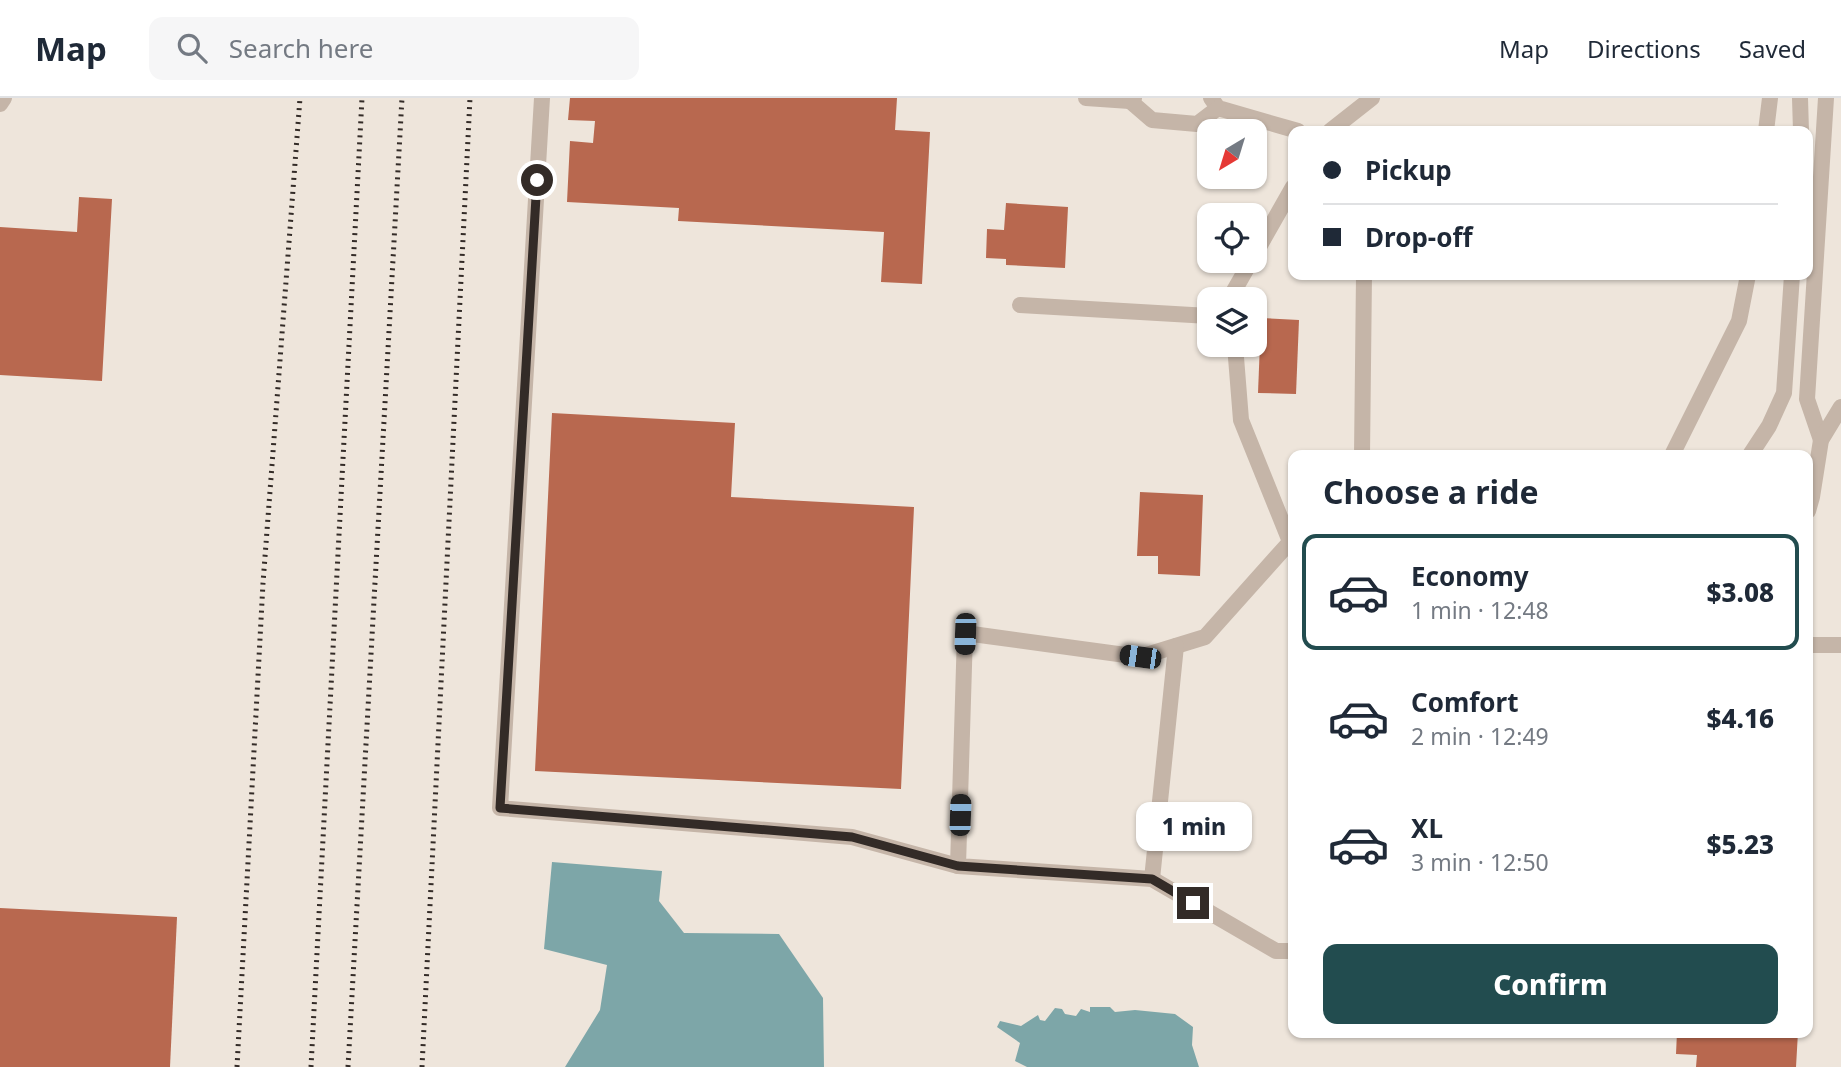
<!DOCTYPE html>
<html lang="en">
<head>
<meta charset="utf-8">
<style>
  :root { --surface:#fff; --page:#f6f6f7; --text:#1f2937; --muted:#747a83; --line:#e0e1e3; --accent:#224c4f }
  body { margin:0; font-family:"Noto Sans",sans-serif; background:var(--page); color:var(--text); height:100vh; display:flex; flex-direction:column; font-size:26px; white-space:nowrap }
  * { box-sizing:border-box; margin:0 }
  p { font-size:23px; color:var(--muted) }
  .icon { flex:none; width:38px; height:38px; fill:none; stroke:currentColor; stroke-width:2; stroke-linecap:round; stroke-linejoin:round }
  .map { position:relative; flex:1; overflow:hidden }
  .side { position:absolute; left:1288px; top:352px; width:525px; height:588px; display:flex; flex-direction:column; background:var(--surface); border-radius:14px; box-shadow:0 2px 5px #0004 }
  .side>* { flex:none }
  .guide { position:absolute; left:1288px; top:28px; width:525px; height:154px; border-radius:14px; box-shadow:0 2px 5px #0004; display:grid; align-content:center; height:154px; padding:0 35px; background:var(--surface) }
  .needle { width:46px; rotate:218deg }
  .controls { position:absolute; left:1197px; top:21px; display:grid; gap:14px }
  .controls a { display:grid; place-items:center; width:70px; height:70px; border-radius:14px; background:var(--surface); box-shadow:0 2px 5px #0004; font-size:35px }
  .end { position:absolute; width:32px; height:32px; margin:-16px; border:9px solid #332b27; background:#fff; box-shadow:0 0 0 4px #fff }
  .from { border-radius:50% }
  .bubble { position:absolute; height:49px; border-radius:14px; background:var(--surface); box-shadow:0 2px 5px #0004; font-size:23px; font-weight:800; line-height:49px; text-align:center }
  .car { position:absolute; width:21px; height:42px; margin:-21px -10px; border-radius:9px; box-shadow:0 0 5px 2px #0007; background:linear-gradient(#222 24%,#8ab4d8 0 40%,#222 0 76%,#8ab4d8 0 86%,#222 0) }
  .guide b { display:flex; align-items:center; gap:24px; height:66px; font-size:26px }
  .guide b+b { border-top:2px solid var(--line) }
  .guide i { width:18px; height:18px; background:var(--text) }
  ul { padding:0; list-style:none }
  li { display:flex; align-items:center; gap:21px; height:116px; margin:0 14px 10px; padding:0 21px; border:4px solid transparent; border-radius:14px }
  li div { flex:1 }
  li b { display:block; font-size:26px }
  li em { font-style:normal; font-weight:800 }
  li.current { border-color:var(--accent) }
  li>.icon { width:63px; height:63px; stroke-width:1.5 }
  h2 { padding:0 35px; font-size:32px; line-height:84px }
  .action { display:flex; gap:14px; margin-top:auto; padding:14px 35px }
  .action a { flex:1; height:80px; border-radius:14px; background:var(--accent); color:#fff; font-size:28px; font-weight:800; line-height:80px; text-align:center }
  header { display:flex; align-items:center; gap:42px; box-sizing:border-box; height:98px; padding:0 35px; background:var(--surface); border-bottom:2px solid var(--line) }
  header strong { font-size:33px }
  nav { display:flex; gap:38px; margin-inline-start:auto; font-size:24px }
  .search { width:490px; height:63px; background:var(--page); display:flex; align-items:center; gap:18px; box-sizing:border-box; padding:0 24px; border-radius:14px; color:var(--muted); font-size:26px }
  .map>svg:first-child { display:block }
  .water { fill:#7da6a8 }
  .building { fill:#b8684f }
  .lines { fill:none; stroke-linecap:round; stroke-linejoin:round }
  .lane { stroke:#c5b5a8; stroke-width:16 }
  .rail { stroke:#332b27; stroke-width:5; stroke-dasharray:2 5; stroke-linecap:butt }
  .route { stroke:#332b27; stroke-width:9 }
</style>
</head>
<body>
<header>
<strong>Map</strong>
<div class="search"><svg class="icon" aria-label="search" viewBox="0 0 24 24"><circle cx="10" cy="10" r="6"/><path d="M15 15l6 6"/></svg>Search here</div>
<nav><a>Map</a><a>Directions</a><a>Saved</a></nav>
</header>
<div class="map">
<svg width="1841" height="969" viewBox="0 0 1841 969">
  <rect width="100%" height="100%" fill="#eee5db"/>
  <g class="water">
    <polygon points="552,764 662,773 659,803 684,835 779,836 823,900 824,969 565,969 600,912 607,867 544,851"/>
    <polygon points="1090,909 1110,909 1115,914 1135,912 1175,916 1193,929 1192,947 1199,969 1027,969 1015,963 1020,945 997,929 1000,923 1021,928 1038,917 1040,922 1045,923 1055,910 1062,911 1065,916 1076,918 1081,911 1090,914"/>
  </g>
  <g class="building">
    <polygon points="570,0 897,0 895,32 930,34 922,186 881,184 884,134 678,123 679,110 567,104 570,43 593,45 595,23 568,22"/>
    <polygon points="79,99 112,101 102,283 0,277 0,129 77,134"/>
    <polygon points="1006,105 1068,109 1065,170 1006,167 1006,161 986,160 987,131 1004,132"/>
    <polygon points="1261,220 1299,222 1296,296 1258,295"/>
    <polygon points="552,315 735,325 731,399 914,409 901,691 535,673"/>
    <polygon points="1140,394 1203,397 1200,478 1158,476 1158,458 1137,458"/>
    <polygon points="0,810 177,819 170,969 0,969"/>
    <polygon points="1677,934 1798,934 1796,969 1696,969 1697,957 1676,956"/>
  </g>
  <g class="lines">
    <g class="lane">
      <polyline points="542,0 500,710 852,739 958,768"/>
      <polyline points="1086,0 1130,3 1134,0"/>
      <polyline points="1211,0 1218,10 1298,33"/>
      <polyline points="1800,0 1801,33"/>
      <polyline points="1130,3 1152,22 1197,26 1218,10"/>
      <polyline points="0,6 4,0"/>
      <polyline points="1330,33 1372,0"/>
      <polyline points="1766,33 1770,0"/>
      <polyline points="1255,156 1293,89"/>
      <polyline points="1231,201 1231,198 1251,163"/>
      <polyline points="1020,207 1209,218"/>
      <polyline points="1235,247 1241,322 1293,451"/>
      <polyline points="1821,342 1807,301 1826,0"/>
      <polyline points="1362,357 1364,177"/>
      <polyline points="1672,357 1739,223 1748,177"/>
      <polyline points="1750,357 1769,328 1784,295 1792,177"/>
      <polyline points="1808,413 1812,399 1821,342 1841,309"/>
      <polyline points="1290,444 1205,539 1140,559 965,535 958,768 1152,781 1276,853 1293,853"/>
      <polyline points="1808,547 1841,547"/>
      <polyline points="1152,781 1176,548"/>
    </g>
    <g class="rail">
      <polyline points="237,969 263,485 300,0"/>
      <polyline points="311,969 362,0"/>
      <polyline points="348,969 402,0"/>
      <polyline points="422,969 470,0"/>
    </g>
  </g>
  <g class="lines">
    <polyline class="route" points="537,82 500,710 852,739 958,768 1152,781 1193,805"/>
  </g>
</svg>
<div class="controls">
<a><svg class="needle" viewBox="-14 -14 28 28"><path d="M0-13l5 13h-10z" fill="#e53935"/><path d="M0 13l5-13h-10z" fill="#747a83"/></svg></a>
<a><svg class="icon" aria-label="locate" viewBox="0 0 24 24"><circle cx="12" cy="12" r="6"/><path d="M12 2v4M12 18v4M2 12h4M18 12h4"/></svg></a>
<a><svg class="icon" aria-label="layers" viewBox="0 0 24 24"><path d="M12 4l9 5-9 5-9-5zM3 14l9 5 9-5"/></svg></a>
</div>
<i class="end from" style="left:537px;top:82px"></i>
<i class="end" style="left:1193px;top:805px"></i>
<div class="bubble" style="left:1136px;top:704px;width:116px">1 min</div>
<i class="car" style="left:965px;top:536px;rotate:182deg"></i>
<i class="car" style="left:1140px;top:559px;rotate:278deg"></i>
<i class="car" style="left:960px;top:717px;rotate:2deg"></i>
<div class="guide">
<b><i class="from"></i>Pickup</b>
<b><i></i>Drop-off</b>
</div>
<section class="side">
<h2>Choose a ride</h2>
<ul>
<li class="current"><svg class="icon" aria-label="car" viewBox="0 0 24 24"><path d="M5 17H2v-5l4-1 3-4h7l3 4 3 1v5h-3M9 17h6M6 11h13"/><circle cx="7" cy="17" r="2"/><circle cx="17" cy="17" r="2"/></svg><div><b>Economy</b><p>1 min · 12:48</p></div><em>$3.08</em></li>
<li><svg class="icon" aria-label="car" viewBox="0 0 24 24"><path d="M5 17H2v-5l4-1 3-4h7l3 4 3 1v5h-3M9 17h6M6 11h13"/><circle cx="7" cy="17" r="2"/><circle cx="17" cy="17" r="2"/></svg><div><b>Comfort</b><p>2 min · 12:49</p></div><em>$4.16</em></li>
<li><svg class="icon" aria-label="car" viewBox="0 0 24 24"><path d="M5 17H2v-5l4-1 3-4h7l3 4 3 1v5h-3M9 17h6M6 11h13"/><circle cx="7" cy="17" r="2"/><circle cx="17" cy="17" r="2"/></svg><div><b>XL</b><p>3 min · 12:50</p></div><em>$5.23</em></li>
</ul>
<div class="action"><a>Confirm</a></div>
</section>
</div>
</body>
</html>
